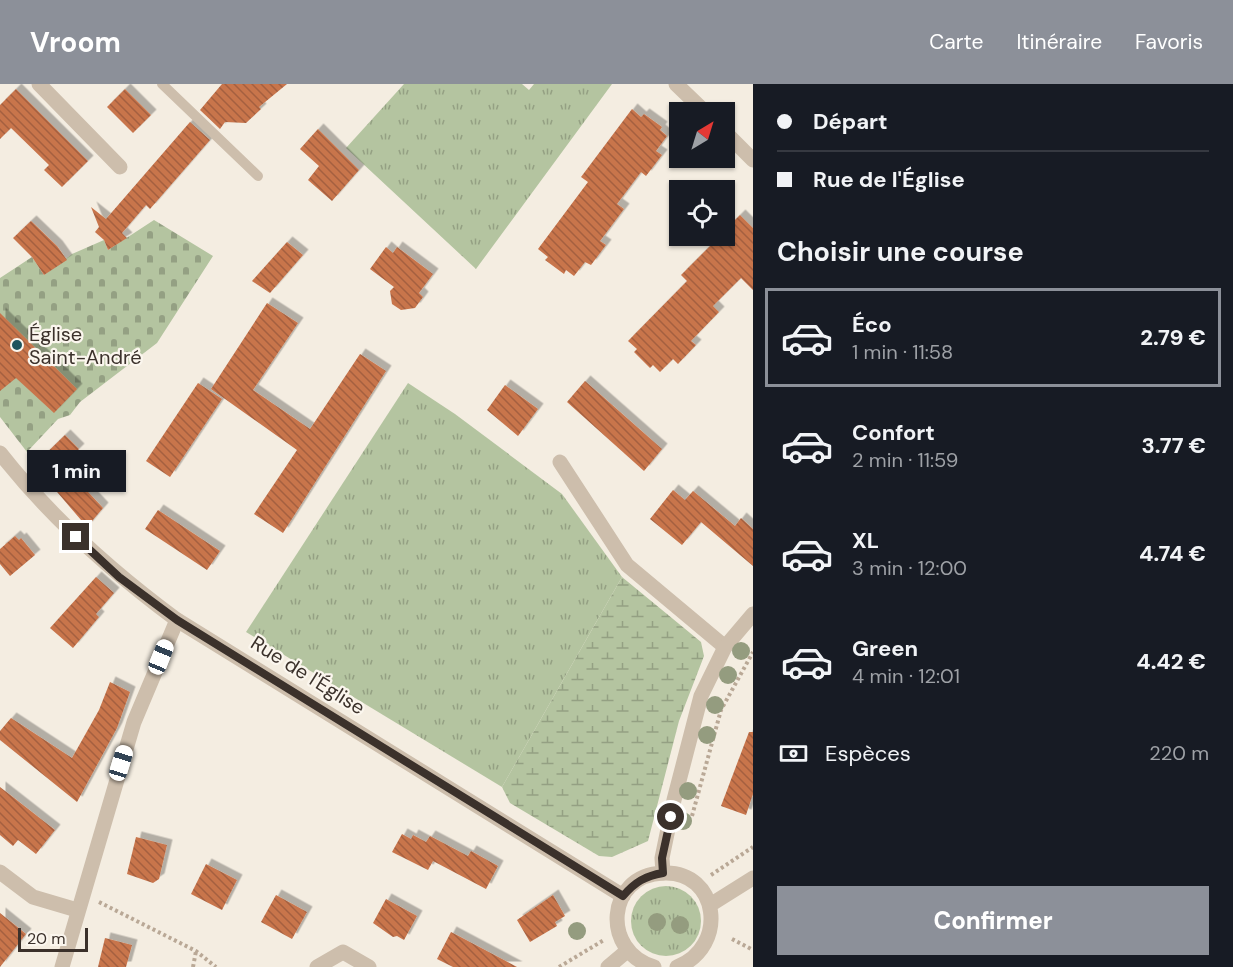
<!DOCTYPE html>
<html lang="fr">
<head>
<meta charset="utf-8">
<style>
  :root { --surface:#171b24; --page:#242831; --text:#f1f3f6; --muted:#9ea1a6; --line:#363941; --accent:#8c9099 }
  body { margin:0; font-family:"DM Sans",sans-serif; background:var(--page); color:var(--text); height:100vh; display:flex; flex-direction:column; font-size:22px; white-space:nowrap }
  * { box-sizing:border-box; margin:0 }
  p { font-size:20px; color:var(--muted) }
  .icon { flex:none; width:33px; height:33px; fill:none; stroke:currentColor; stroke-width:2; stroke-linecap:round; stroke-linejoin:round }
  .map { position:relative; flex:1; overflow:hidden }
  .panel { display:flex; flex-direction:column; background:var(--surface); width:480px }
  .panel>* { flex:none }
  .top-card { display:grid; align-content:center; height:132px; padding:0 24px; background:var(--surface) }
  .needle { width:39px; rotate:38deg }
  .tools { position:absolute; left:669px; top:18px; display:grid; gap:12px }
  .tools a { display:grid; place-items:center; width:66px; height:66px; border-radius:0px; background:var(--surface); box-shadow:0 2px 4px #0004; font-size:30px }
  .scale { position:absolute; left:18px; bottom:15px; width:70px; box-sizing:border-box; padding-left:6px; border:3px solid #3b312b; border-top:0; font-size:16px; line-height:21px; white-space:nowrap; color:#3b312b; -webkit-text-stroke:4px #fbf6ee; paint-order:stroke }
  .end { position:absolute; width:27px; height:27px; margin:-14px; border:8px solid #3b312b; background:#fff; box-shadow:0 0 0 3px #fff }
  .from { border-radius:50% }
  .bubble { position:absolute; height:42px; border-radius:0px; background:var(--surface); box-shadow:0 2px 4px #0004; font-size:20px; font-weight:800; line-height:42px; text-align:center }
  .car { position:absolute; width:18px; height:36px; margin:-18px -9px; border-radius:8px; box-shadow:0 0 4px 2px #0007; background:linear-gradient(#fff 24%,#345 0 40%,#fff 0 76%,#345 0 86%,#fff 0) }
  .top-card b { display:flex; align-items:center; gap:21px; height:57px; font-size:22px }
  .top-card b+b { border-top:2px solid var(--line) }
  .top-card i { width:15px; height:15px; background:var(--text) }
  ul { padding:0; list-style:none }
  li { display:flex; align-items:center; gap:18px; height:99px; margin:0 12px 9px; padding:0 12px; border:3px solid transparent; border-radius:0px }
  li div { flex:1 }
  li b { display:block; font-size:22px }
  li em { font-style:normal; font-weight:800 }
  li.on { border-color:var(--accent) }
  li>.icon { width:54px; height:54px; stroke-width:1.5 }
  h2 { padding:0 24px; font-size:27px; line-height:72px }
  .pay { display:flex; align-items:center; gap:15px; height:66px; padding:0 24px; font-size:22px }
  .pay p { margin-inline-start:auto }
  .button { display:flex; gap:12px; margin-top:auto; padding:12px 24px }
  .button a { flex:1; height:69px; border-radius:0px; background:var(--accent); color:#fff; font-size:24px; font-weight:800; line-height:69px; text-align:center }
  header { display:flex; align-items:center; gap:36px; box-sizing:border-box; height:84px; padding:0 30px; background:var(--accent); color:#fff }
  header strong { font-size:28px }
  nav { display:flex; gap:33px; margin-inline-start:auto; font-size:21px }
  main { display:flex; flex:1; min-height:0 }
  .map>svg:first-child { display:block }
  .grass { fill:url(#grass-tufts) }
  .wetland { fill:url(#wetland-marsh) }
  .cemetery { fill:url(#cemetery-stones) }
  .building { fill:url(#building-back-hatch); filter:url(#shadow) }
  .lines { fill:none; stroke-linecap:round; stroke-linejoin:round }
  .path { stroke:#b9a896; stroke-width:4; stroke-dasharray:3 3; stroke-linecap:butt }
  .service { stroke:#cdbeac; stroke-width:10 }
  .minor { stroke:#cdbeac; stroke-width:15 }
  .tertiary { stroke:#cdbeac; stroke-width:15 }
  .tree { fill:#949c7f }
  .route { stroke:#3b312b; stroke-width:8 }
  .poi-dot { fill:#1f545e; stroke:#fbf6ee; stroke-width:2 }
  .labels { text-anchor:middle; stroke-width:4.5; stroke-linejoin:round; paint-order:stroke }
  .poi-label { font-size:20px; fill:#3b312b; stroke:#fbf6ee; text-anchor:start }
  .street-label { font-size:20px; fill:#3b312b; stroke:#fbf6ee }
</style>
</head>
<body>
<header>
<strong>Vroom</strong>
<nav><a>Carte</a><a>Itinéraire</a><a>Favoris</a></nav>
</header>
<main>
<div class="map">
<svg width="753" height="883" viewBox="0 0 753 883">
  <defs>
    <pattern id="grass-tufts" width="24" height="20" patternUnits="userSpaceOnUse" patternTransform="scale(1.5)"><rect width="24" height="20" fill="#b4c4a0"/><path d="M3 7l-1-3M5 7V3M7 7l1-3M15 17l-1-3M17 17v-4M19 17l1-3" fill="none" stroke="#94a083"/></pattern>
    <pattern id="wetland-marsh" width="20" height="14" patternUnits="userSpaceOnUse" patternTransform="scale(1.5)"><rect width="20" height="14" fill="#b4c4a0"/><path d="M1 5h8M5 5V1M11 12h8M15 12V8" fill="none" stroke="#94a083"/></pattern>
    <pattern id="cemetery-stones" width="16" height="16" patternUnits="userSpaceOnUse" patternTransform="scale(1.5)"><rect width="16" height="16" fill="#b4c4a0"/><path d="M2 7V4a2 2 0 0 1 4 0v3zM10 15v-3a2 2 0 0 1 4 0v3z" fill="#94a083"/></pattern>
    <pattern id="building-back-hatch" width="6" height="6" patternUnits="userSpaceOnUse" patternTransform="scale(1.5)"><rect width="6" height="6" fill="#c8744b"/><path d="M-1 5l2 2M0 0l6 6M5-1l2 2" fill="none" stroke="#a4603f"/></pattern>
    <filter id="shadow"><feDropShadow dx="5.5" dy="-5.5" stdDeviation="0" flood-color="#0004"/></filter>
  </defs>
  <rect width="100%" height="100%" fill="#f4ede1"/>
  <g class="grass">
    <polygon points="404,0 522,0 529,6 534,0 612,0 476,185 346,64"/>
    <polygon points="408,299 455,330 562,410 622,493 502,703 246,548"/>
    <circle cx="666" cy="837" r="35"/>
  </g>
  <polygon class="wetland" points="622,493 701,558 704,572 679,637 648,757 612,773 599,772 510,719 502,703"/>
  <polygon class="cemetery" points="154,136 213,172 157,259 80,318 70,331 58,335 27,368 0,333 0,194 32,173 44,191 72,170 104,156 108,166"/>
  <g class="building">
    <polygon points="222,0 287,0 259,23 261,25 246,39 225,38 220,45 200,26"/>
    <polygon points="16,5 88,77 62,103 44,86 49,81 11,44 0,55 0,21"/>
    <polygon points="125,5 151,31 133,49 107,23"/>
    <polygon points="632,25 641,33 644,30 662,43 660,46 667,52 656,67 662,71 646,92 641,88 617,120 624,125 600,157 606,161 591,181 585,178 574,192 566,186 564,190 545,176 548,173 538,165 588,98 581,93"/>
    <polygon points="190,38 210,56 150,125 146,121 122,149 127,154 108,166 104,156 95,148 99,143 91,123 106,135"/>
    <polygon points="318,45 359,86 332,117 308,96 319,82 300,65"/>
    <polygon points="740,131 753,144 753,206 741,194 713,222 719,228 691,257 696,261 678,280 673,275 660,288 653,281 650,284 634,268 637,265 628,257 687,197 681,191 720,152 724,152 724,147"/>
    <polygon points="31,137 57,162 67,176 44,191 32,173 13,154"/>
    <polygon points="287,158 303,171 270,209 252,197"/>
    <polygon points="386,163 393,169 397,163 433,190 419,209 423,213 415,224 401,226 392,220 390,207 394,203 370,185"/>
    <polygon points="267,219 298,239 253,306 310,345 360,270 386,287 283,449 254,430 297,366 211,305"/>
    <polygon points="0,229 77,305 54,329 16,294 0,307"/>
    <polygon points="585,297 662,365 644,387 567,318"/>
    <polygon points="198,299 222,315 170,393 146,377"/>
    <polygon points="505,301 538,325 518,352 487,326"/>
    <polygon points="65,351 79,365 63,381 103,424 87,443 34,381"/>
    <polygon points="673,406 685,416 693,407 735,442 741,434 753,445 753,482 701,438 682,461 650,435"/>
    <polygon points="158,426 220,467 207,486 145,445"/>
    <polygon points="15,452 19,456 21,454 35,471 10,492 0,480 0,465"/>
    <polygon points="96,493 114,509 96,530 99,533 73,564 50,544"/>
    <polygon points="110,598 130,608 117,644 77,718 0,656 0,647 11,634 72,674 99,626"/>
    <polygon points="749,648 753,648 753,710 746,731 721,722"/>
    <polygon points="0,703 55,746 36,770 18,756 13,762 0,751"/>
    <polygon points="402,750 411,755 413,751 426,758 430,752 468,772 471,767 498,782 486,805 433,777 428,786 392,768"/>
    <polygon points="136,753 167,761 159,795 153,799 127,790"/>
    <polygon points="206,780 237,796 222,826 191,810"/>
    <polygon points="276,811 307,828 292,855 261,838"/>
    <polygon points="553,811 565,832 555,838 557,842 530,858 517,836"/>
    <polygon points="386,815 417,832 404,856 397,852 393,853 373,839"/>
    <polygon points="0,829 26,850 0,883"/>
    <polygon points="451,848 517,883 453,883 437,875"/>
    <polygon points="105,854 132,861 126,883 98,883"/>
  </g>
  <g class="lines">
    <g class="path">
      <polyline points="692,732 721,626 753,568"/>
      <polyline points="711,791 753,763"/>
      <polyline points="99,818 196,867 216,883"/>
      <polyline points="732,855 753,866"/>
      <polyline points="193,883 196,867"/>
      <polyline points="559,883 604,856"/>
    </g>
    <polyline class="service" points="162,0 258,92"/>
    <g class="minor">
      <polyline points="39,0 120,83"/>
      <polyline points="676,0 705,28"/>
      <polyline points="724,47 753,76"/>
      <polyline points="560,378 627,481 725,563"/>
      <polyline points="0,788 33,813 77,826"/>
      <polyline points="663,789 662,774 674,716 701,612 725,563 753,530"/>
      <polyline points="62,883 134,638 177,536"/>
      <polyline points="317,883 343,868 369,883"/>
    </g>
    <g class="tertiary">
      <path d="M0,369C51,434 112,488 177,536L623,812"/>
      <polyline points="710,821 753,794"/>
      <polyline points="608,883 627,867"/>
      <path d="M654,883C601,867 606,791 663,789C719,786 729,863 677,883"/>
    </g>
  </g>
  <g class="tree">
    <circle cx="741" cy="567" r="9"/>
    <circle cx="728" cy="591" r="9"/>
    <circle cx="715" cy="621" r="9"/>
    <circle cx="707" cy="651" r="9"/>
    <circle cx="688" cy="707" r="9"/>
    <circle cx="683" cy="737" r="9"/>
    <circle cx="657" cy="838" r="9"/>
    <circle cx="680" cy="841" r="9"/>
    <circle cx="577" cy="847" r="9"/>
  </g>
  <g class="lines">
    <path class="route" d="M76,453L119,493L177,536L623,812C635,798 645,792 663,789L662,774L671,733"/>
  </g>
  <circle class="poi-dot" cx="17" cy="261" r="6"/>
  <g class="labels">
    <g class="poi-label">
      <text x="29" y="257">Église<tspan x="29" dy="23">Saint-André</tspan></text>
    </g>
    <g class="street-label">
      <text transform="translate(308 591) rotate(32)" y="7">Rue de l'Église</text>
    </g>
  </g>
</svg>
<div class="tools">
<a><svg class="needle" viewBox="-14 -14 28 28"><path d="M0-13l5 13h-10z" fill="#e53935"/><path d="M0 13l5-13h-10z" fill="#9ea1a6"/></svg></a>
<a><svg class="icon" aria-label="locate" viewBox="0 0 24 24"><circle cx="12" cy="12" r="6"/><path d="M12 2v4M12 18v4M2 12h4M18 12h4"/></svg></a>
</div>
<div class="scale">20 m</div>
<i class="end from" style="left:671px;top:733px"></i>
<i class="end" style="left:76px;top:453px"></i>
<div class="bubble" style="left:27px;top:366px;width:99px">1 min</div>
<i class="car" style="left:161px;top:573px;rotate:22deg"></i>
<i class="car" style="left:121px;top:679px;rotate:17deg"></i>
</div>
<section class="panel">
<div class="top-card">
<b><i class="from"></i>Départ</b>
<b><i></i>Rue de l'Église</b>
</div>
<h2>Choisir une course</h2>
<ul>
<li class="on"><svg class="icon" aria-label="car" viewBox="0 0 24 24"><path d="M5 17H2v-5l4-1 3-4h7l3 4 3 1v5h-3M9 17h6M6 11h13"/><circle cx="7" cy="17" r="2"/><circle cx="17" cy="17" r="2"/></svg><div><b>Éco</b><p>1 min · 11:58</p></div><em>2.79 €</em></li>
<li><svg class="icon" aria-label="car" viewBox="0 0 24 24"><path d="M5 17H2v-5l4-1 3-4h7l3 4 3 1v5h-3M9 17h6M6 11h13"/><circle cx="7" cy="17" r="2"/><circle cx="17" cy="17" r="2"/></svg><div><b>Confort</b><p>2 min · 11:59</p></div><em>3.77 €</em></li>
<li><svg class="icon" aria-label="car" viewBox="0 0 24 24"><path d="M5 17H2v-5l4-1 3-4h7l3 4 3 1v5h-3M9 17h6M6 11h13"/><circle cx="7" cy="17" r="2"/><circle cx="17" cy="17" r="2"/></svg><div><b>XL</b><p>3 min · 12:00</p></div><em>4.74 €</em></li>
<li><svg class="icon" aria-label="car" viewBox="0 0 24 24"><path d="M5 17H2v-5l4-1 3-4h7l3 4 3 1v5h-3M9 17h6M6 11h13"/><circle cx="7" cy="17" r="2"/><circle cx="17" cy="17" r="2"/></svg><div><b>Green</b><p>4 min · 12:01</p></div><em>4.42 €</em></li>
</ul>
<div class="pay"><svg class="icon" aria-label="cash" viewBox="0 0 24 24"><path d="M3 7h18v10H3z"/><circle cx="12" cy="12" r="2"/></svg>Espèces<p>220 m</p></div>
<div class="button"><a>Confirmer</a></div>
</section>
</main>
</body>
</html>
